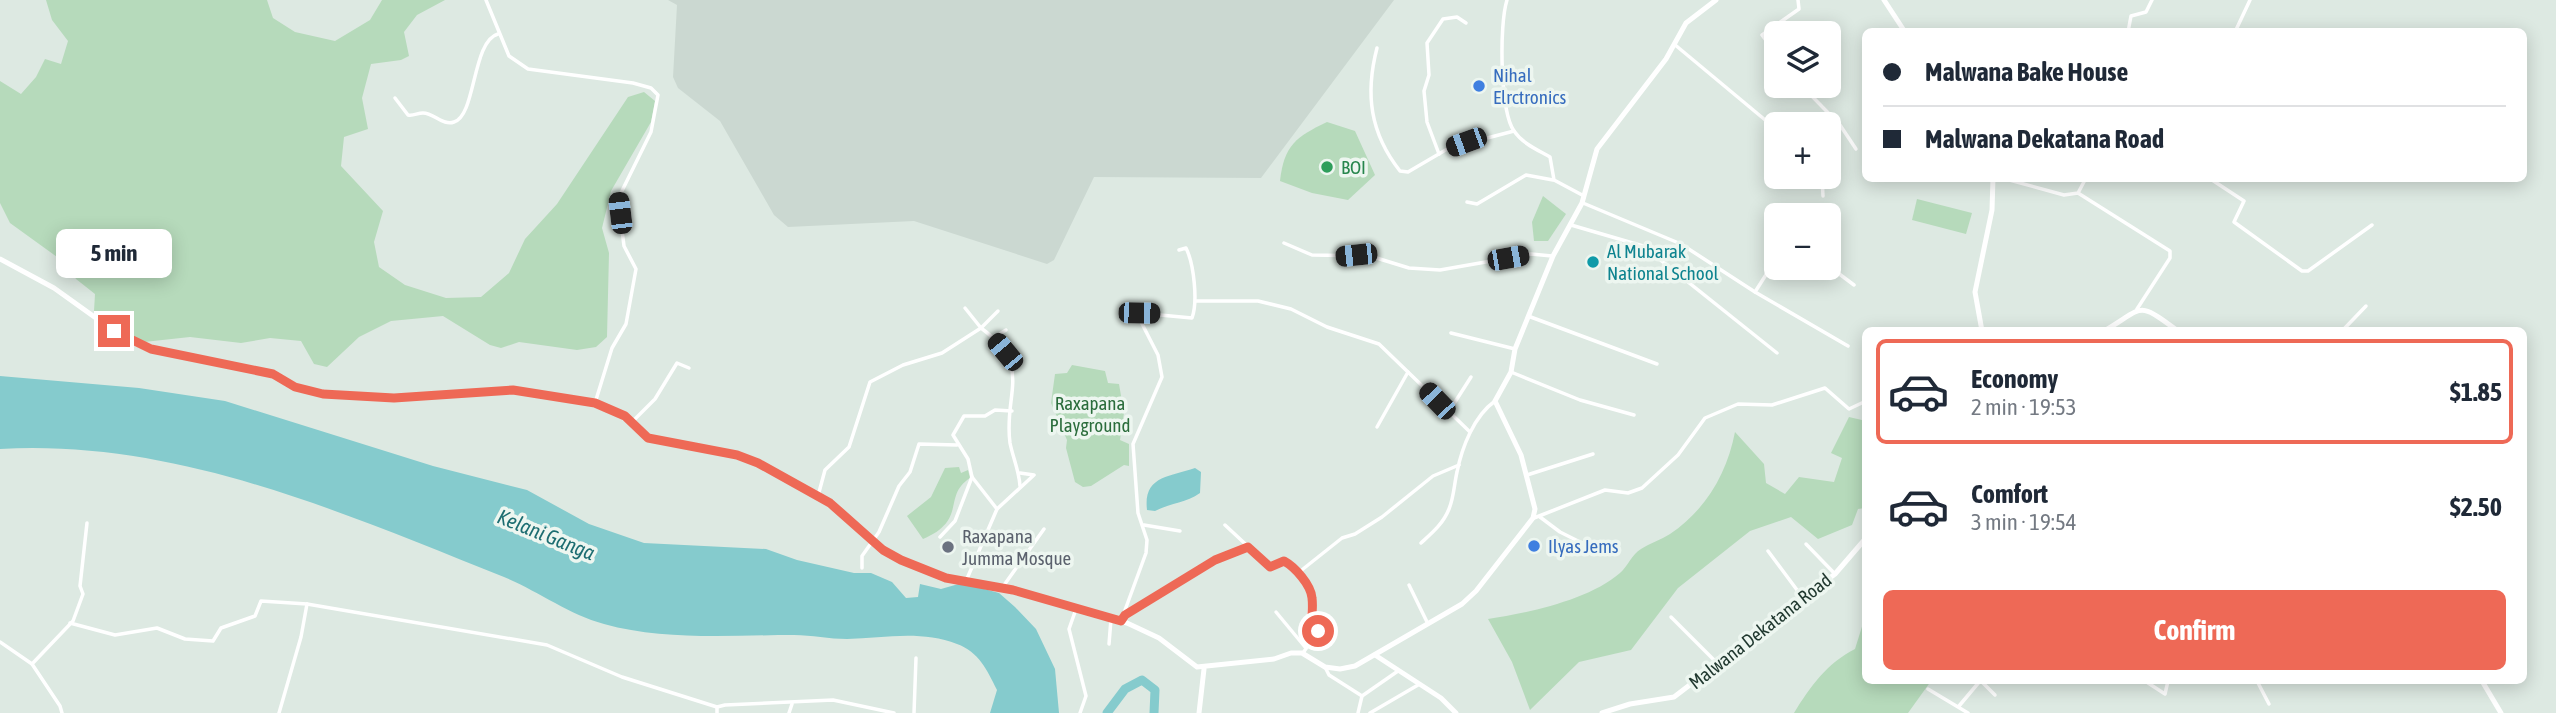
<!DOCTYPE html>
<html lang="en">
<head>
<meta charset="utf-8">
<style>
  :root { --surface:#fff; --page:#f6f6f7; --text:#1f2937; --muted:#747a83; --line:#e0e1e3; --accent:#ee6956 }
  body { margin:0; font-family:"Asap Condensed",sans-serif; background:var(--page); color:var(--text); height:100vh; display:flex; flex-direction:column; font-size:26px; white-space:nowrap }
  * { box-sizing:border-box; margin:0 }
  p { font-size:23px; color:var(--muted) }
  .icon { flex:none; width:38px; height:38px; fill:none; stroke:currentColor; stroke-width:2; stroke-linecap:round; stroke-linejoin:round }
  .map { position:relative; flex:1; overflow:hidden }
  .sheet { position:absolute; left:1862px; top:327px; width:665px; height:357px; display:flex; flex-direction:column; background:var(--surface); border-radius:10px; box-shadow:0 4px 18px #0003 }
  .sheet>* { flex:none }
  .banner { position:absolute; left:1862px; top:28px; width:665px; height:154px; border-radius:10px; box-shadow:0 4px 18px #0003; display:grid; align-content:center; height:154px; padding:0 21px; background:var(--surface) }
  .controls { position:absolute; left:1764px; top:21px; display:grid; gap:14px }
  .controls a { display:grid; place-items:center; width:77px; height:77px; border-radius:10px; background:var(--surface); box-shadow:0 4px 18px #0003; font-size:35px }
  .end { position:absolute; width:32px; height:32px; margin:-16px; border:9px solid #ee6956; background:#fff; box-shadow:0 0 0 4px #fff }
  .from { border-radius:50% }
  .bubble { position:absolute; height:49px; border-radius:10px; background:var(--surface); box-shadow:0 4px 18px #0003; font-size:23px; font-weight:700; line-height:49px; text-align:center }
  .car { position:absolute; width:21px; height:42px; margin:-21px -10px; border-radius:9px; box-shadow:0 0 5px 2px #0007; background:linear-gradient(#222 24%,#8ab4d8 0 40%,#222 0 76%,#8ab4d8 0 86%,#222 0) }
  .banner b { display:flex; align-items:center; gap:24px; height:66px; font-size:26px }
  .banner b+b { border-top:2px solid var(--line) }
  .banner i { width:18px; height:18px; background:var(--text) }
  ul { padding:12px 0 0; list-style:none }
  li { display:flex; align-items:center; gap:21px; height:105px; margin:0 14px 10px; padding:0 7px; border:4px solid transparent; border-radius:10px }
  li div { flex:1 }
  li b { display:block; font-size:26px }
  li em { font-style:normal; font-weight:700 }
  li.selected { border-color:var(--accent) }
  li>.icon { width:63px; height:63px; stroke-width:1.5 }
  .button { display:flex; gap:14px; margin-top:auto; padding:14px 21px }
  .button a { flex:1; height:80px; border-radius:10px; background:var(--accent); color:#fff; font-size:28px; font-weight:700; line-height:80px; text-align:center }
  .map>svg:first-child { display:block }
  .built { fill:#cbd8d1 }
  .green { fill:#b6dabb }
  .water { fill:#85cbcd }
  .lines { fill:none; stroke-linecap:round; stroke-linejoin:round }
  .river { stroke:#85cbcd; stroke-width:9 }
  .street { stroke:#fff; stroke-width:3.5 }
  .secondary { stroke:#fff; stroke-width:5 }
  .route { stroke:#ee6956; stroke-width:9 }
  .shop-dot { fill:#3f7fe0; stroke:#edf6f0; stroke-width:2.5 }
  .leisure-dot { fill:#2e9e5b; stroke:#edf6f0; stroke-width:2.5 }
  .culture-dot { fill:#0f9aa8; stroke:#edf6f0; stroke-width:2.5 }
  .worship-dot { fill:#6b7280; stroke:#edf6f0; stroke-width:2.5 }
  .labels { text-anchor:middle; stroke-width:7; stroke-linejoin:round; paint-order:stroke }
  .shop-label { font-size:19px; fill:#366cbe; stroke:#edf6f0; text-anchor:start }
  .leisure-label { font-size:19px; fill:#27864d; stroke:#edf6f0; text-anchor:start }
  .culture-label { font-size:19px; fill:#0d838f; stroke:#edf6f0; text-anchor:start }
  .park-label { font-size:19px; fill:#2b6d3c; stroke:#edf6f0 }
  .worship-label { font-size:19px; fill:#5b616d; stroke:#edf6f0; text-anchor:start }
  .street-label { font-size:19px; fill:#1f372e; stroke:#edf6f0 }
  .water-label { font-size:21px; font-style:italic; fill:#1c6d71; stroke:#edf6f0 }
</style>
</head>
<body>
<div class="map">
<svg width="2556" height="713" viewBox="0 0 2556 713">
  <rect width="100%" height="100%" fill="#dde9e2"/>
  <polygon class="built" points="668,0 1394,0 1261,178 1094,177 1054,260 1047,264 914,221 788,227 774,215 720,121 678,88 673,77 677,5"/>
  <g class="green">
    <polygon points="46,0 267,0 273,18 295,32 335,41 370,20 382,0 445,0 417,15 404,32 409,56 401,60 371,64 362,98 368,129 344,137 341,166 383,211 374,242 379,267 405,285 446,298 481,297 509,273 525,239 557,204 628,97 644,92 655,101 651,122 611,191 602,228 609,253 607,337 596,347 577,350 519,342 501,348 490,345 443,316 391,321 359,337 327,367 314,364 301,341 270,338 241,343 190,337 144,342 126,335 94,311 95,294 76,279 64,262 10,223 0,203 0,81 21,94 36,77 45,59 61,64 68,41 52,20"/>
    <path d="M1327,122L1355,131L1375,175L1348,200L1312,193L1280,181C1284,145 1296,137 1327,122Z"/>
    <polygon points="1543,196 1566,214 1548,241 1534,241 1532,222"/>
    <polygon points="1917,199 1972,213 1966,234 1912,220"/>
    <polygon points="1072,365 1105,371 1108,383 1119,384 1124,413 1120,440 1129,444 1129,466 1124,465 1091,486 1083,487 1075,482 1066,448 1067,440 1051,403 1055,374 1067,373"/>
    <path d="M1849,417L1866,421L1865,508L1858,509L1852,525L1818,539L1791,517L1750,531L1678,588L1631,650L1579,662L1530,710L1512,662L1488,619C1528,613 1589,600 1620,573C1628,566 1632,554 1641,549C1650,543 1661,540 1670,534C1706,510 1727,473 1735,432L1764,464L1766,483L1785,494L1799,477L1834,482L1842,458L1831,453Z"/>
    <path d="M959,467L961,473L968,470L970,478C942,496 968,520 923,539L907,516L931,497L945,468Z"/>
    <path d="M1865,617L1866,681H1931L1908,713H1794C1810,687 1827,663 1855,649Z"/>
  </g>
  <g class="water">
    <path d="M0,376L139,388L225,401L433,466L527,490L589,524L644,543L766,549L797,560L854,573H871L892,582L906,598L918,597L920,584L941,589L962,583L999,593L1015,607L1036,629L1055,669L1059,713H990L997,690C987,670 979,652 957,644C921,630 884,638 847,639C829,639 812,635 794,635C732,635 665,641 604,624C568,614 538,591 504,577C343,513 177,439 0,449Z"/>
    <path d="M1195,468L1201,472L1200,493C1186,503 1170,503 1155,511L1147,510C1143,476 1169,477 1195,468Z"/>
  </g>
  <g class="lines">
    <polyline class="river" points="1107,713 1125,689 1142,680 1155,690 1154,713"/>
    <g class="street">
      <polyline points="486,0 509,56 528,69 633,83 651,88 658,95 651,132 618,199 624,246 636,269 626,324 612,348 595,403"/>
      <path d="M1507,0C1499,25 1500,111 1514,131C1523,144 1538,150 1550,157L1554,180L1584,196"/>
      <polyline points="2128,32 2131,16 2146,12 2152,0"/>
      <polyline points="2235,32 2250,0"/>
      <polyline points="1674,44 1776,129"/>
      <path d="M1377,48C1365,94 1370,133 1400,171L1408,172L1449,148L1514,131"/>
      <polyline points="1776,54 1762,35 1799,9 1798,0"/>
      <polyline points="1802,86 1840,125 1856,149"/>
      <path d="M395,98L408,115C414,116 417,113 423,113C434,113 443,126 454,122C476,116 472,41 498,34"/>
      <polyline points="1792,124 1800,122 1803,124"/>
      <polyline points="1439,154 1427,122 1424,91 1429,75 1427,43 1443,19 1457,17 1466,23"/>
      <polyline points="1822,177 1823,196"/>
      <polyline points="2002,178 2064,195 2078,193 2086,178"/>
      <polyline points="2209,178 2244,201 2234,222 2302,271 2308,271 2372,225"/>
      <polyline points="2078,193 2170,251 2170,258 2137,309"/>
      <polyline points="1467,202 1477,204 1526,175 1553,180"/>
      <polyline points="1583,203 1681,244 1755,292 1848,346"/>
      <polyline points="1571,225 1643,246 1777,353"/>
      <polyline points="1284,243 1312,255 1370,256 1409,268 1440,270 1531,254 1552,256"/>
      <polyline points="1829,254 1834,270 1854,285"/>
      <polyline points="1755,292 1776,259"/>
      <polyline points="1196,301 1258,301 1291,309 1327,327 1379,344 1470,432"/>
      <polyline points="965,308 981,328 998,311"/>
      <polyline points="1528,316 1657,364"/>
      <polyline points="2342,331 2366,306"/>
      <polyline points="1451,333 1515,349"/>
      <polyline points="993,338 1006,330"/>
      <polyline points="1511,372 1580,400 1634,415"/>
      <polyline points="1448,413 1471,377"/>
      <polyline points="632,422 655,399 677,363 689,368"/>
      <polyline points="1377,427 1408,372"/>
      <polyline points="1527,475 1593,454"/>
      <path d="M818,496L825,470L849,447L870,382L903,365L942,353L981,328C1034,367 1003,394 1010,443C1013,458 1019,470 1020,486"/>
      <polyline points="997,509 972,477 968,459 953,435 964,416 985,416 995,410 1012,411"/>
      <polyline points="1540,517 1560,532 1598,551"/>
      <polyline points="1534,518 1605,490 1628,493 1642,488 1678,455 1705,418 1738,404 1772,405 1825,388 1849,409 1866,401"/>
      <polyline points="1144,525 1180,531"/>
      <polyline points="1225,525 1270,567 1284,561 1298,573"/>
      <polyline points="940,537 955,521 972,477"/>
      <path d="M1421,543C1432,533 1443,524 1449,509C1454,497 1454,485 1457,472C1462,447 1474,416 1495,401"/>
      <polyline points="1806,544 1835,574"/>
      <polyline points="1768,551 1803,598"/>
      <polyline points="862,568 862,556 879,532 899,486 910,472 919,444 957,445"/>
      <polyline points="966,581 997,509 1034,475 1020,473"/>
      <polyline points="1409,585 1428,624"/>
      <polyline points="1002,588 1044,529"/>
      <polyline points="1076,609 1069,629 1086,696 1080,713"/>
      <polyline points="1276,612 1305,647"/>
      <polyline points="1127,614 1215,560 1248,547"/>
      <polyline points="1671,617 1717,663"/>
      <path d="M1121,621L1146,553L1147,540L1138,513L1133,444L1162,377L1158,355L1138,316L1139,313L1192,318C1198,302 1194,264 1186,248L1179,250"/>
      <polyline points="70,623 115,635 157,628 185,639 213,641 221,628 255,616 261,601 307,604 547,645 622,677 717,707"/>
      <polyline points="0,642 32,664 60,706 62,713"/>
      <polyline points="1109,644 1111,619"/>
      <polyline points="1303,653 1318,631 1309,613 1311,593 1298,573 1342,538 1355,534 1382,517 1433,476 1459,465"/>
      <polyline points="32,664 73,621 83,594 80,586 87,523"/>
      <polyline points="1325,667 1329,675 1362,696"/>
      <polyline points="1981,681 1995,695"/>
      <polyline points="2145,681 2165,694 2168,681"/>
      <polyline points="2257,681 2269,704"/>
      <polyline points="1928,689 1968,713"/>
      <polyline points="1959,706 1980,681"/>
      <polyline points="279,713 301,637 307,604"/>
      <polyline points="717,713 717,707 725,705 833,700 894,713"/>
      <polyline points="789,713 792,704"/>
      <polyline points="914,713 916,658"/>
      <polyline points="1358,713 1362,696 1398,671"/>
      <polyline points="1370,713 1418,685"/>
    </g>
    <g class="secondary">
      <polyline points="1884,0 1905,32"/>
      <polyline points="0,259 54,288 128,341 151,349 273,375 308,391 394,398 523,391 595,403 625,416 648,438 737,455 758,463 830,503 883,550 901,560 946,578 1013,590 1127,623 1159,638 1197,667 1274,659 1291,653 1302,653 1325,667 1340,669 1355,666 1462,604 1476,591 1533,518 1535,509 1521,455 1495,401 1511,372 1515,349 1553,256 1582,203 1597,149 1666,59 1686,23 1716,0"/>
      <polyline points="1982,331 1975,292 1992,210 1993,178"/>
      <path d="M2104,331C2145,307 2136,300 2178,331"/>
      <polyline points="1375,655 1441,698 1456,713"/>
      <polyline points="2482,681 2501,713"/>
      <polyline points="1199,713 1204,669"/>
      <polyline points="1602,713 1630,704 1674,697 1835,574 1866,538"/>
    </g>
  </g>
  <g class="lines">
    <path class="route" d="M114,331L151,349L273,374L295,387L323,394L394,398L513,390L595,403L625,416L648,438L737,455L758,463L830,503L883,550L901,560L946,578L1013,590L1121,621L1125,615L1215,560L1248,547L1270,567L1284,561C1295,567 1311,585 1312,598C1314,615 1308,614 1318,631"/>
  </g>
  <g class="shop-dot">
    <circle cx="1479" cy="86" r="7"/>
    <circle cx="1534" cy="546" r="7"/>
  </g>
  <circle class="leisure-dot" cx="1327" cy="167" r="7"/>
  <circle class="culture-dot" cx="1593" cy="262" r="7"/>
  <circle class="worship-dot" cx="948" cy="547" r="7"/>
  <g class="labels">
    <g class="shop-label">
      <text x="1493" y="82">Nihal<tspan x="1493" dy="22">Elrctronics</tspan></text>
      <text x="1548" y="553">Ilyas Jems</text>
    </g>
    <g class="leisure-label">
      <text x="1341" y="174">BOI</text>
    </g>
    <g class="culture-label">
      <text x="1607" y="258">Al Mubarak<tspan x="1607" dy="22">National School</tspan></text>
    </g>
    <g class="park-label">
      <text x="1090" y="410">Raxapana<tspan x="1090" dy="22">Playground</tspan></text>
    </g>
    <g class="worship-label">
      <text x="962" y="543">Raxapana<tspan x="962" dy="22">Jumma Mosque</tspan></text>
    </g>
    <g class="street-label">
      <text transform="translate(1760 631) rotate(-38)" y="7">Malwana Dekatana Road</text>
    </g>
    <g class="water-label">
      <text transform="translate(546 535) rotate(22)" y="7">Kelani Ganga</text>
    </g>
  </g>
</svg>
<div class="controls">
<a><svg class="icon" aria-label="layers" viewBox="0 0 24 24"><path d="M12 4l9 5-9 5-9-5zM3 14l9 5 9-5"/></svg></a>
<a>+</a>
<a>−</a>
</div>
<i class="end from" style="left:1318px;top:631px"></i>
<i class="end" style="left:114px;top:331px"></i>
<div class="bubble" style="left:56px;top:229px;width:116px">5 min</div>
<i class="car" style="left:1466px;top:142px;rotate:250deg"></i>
<i class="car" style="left:620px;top:213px;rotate:353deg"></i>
<i class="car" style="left:1356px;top:255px;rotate:264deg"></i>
<i class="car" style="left:1508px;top:258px;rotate:80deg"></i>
<i class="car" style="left:1139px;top:313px;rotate:91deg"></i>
<i class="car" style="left:1005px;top:352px;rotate:320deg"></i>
<i class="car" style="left:1437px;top:401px;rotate:316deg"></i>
<div class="banner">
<b><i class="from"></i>Malwana Bake House</b>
<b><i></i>Malwana Dekatana Road</b>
</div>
<section class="sheet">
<ul>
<li class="selected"><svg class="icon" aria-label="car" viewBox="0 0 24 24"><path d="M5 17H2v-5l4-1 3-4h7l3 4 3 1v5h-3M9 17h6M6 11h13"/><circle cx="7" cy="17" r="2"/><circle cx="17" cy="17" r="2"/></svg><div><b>Economy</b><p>2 min · 19:53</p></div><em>$1.85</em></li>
<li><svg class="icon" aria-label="car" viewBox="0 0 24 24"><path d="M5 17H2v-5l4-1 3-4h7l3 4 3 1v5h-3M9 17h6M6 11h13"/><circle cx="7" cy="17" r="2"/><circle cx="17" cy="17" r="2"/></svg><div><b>Comfort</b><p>3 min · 19:54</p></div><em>$2.50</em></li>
</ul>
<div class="button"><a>Confirm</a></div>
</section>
</div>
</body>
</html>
